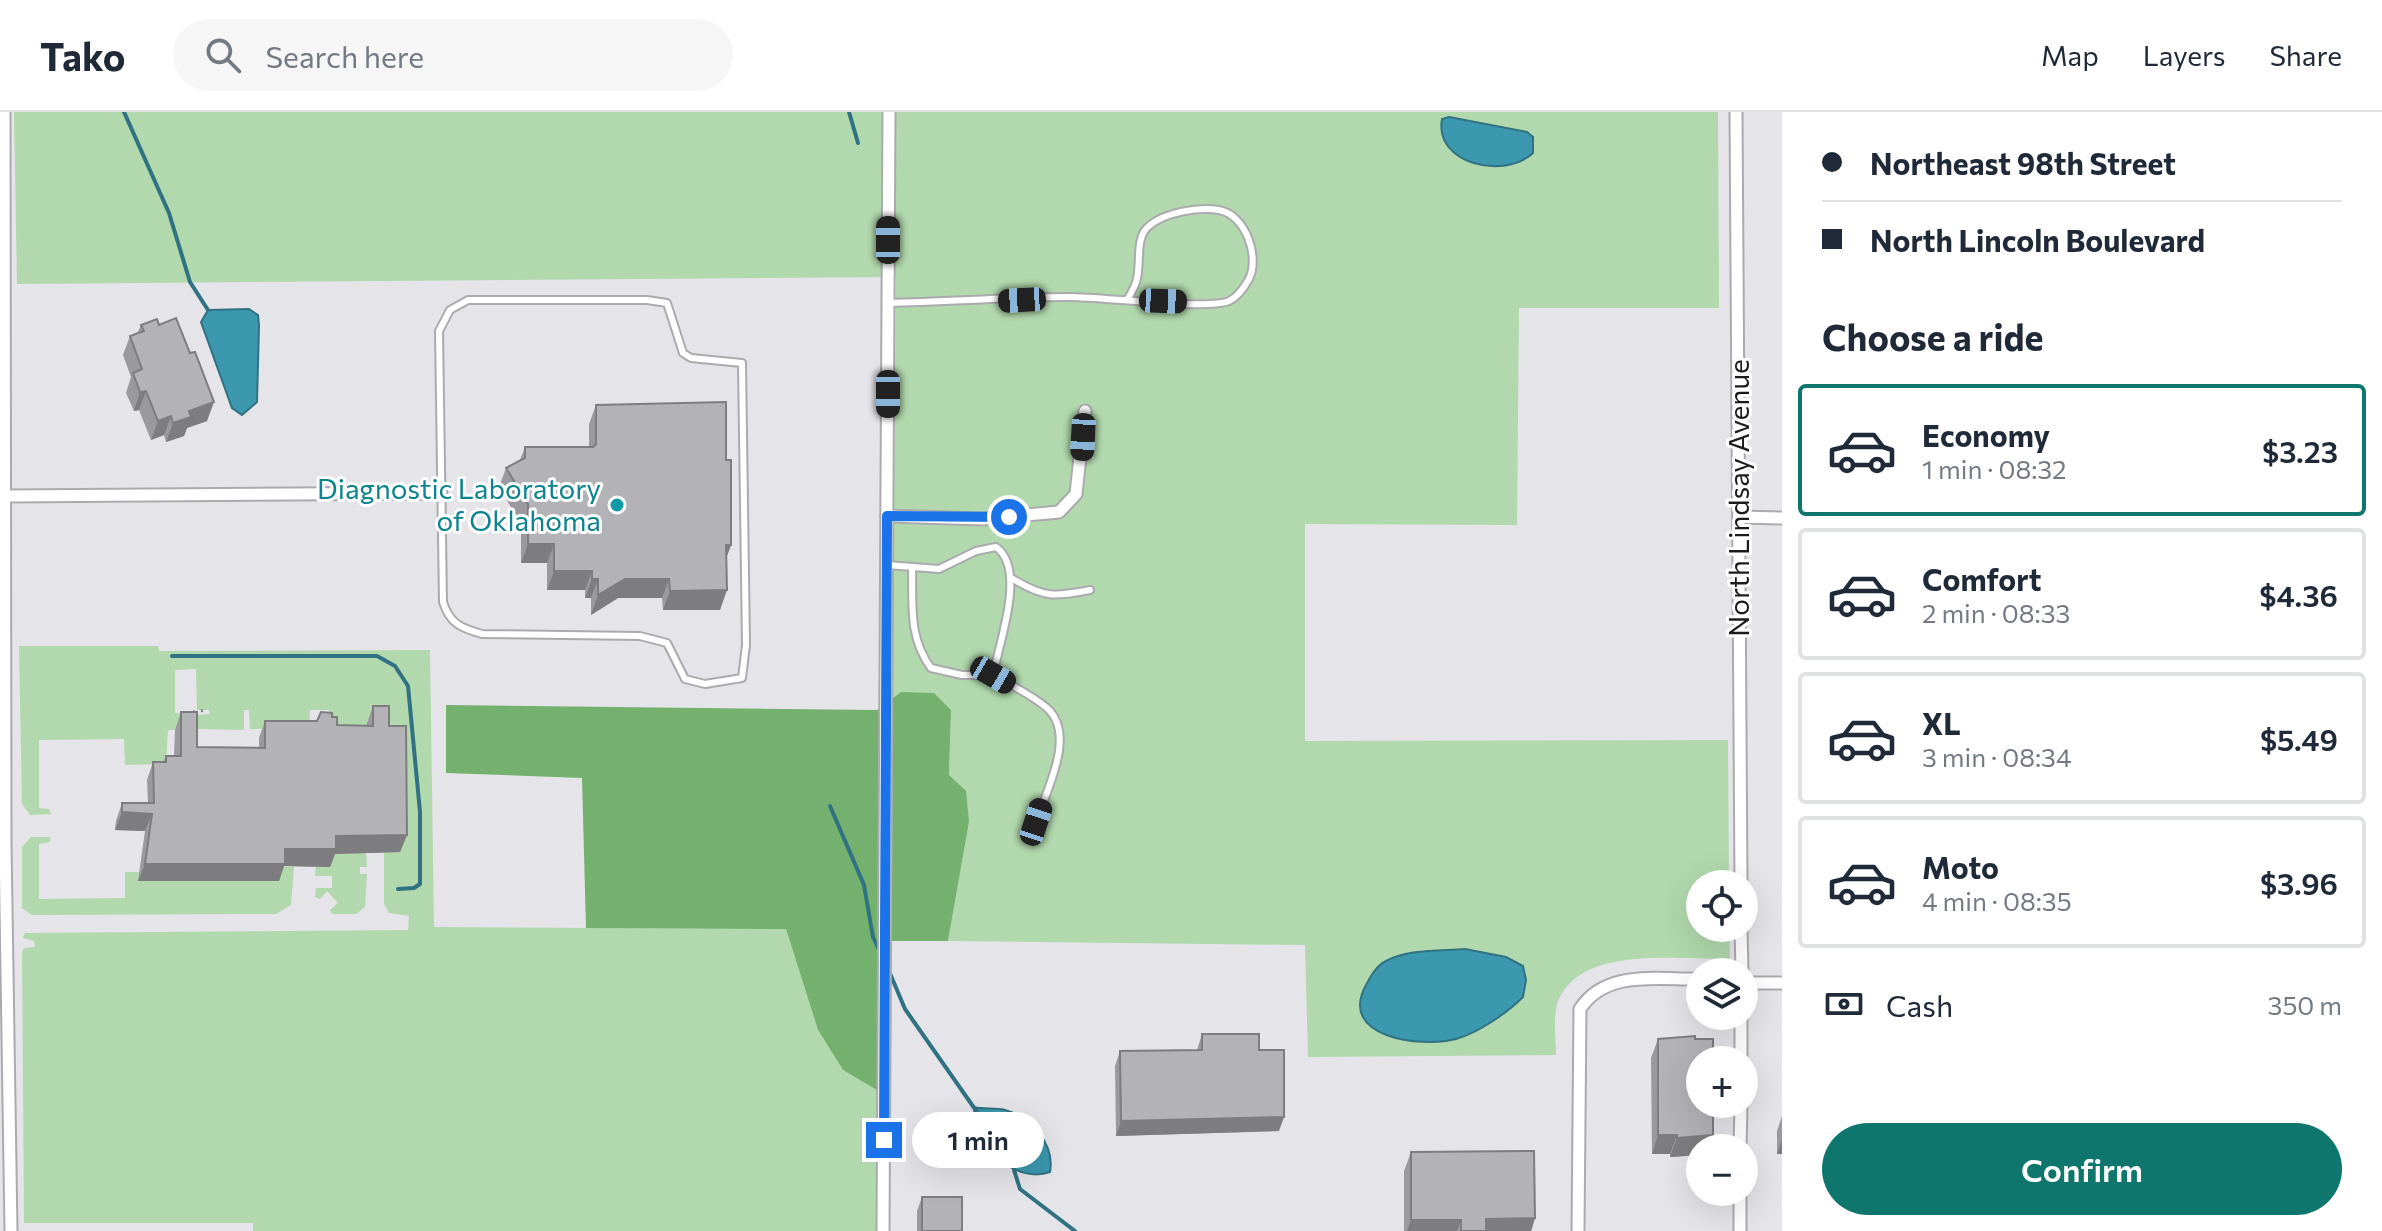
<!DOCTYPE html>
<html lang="en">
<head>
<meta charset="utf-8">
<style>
  :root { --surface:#fff; --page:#f6f6f7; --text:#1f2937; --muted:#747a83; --line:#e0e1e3; --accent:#0f766e }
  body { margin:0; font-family:Commissioner,sans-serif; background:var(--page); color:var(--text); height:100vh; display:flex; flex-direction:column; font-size:30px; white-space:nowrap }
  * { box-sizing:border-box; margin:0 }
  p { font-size:26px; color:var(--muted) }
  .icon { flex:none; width:44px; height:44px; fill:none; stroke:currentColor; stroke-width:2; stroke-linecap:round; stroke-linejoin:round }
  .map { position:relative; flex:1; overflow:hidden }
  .drawer { display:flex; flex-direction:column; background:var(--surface); width:600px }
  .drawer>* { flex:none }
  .banner { display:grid; align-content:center; height:176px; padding:0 40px; background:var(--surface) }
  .tools { position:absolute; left:1686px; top:758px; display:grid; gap:16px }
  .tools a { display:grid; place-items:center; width:72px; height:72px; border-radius:50%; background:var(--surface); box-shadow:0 8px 32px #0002; font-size:40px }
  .end { position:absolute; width:36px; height:36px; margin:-18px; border:10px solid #1a73e8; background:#fff; box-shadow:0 0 0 4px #fff }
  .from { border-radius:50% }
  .bubble { position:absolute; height:56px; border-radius:28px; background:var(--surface); box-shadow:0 8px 32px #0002; font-size:26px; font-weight:600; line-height:56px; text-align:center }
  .car { position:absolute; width:24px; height:48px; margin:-24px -12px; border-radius:10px; box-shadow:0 0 6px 2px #0007; background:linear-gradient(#222 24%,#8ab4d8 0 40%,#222 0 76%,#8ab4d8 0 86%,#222 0) }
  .banner b { display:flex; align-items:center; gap:28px; height:76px; font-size:30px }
  .banner b+b { border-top:2px solid var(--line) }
  .banner i { width:20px; height:20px; background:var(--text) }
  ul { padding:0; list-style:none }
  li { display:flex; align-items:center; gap:24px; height:132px; margin:0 16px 12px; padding:0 24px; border:4px solid var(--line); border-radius:8px }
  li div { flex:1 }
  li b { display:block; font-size:30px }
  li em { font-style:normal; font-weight:600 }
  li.active { border-color:var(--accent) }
  li>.icon { width:72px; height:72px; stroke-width:1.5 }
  h2 { padding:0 40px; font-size:36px; line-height:96px }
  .pay { display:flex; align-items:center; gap:20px; height:88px; padding:0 40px; font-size:30px }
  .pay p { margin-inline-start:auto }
  .primary-button { display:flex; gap:16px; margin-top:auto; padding:16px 40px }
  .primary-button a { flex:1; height:92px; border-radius:48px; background:var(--accent); color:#fff; font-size:32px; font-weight:600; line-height:92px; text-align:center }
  header { display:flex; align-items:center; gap:48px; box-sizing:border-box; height:112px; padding:0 40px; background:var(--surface); border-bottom:2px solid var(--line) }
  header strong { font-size:38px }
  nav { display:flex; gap:44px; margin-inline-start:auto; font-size:28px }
  .search { width:560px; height:72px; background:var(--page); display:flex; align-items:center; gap:20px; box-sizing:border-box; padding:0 28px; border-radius:44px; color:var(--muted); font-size:30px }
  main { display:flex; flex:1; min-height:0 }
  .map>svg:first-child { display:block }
  .green { fill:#b1d9ad }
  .forest { fill:#74b16e }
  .water { fill:#3b98ae; stroke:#317282; stroke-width:2 }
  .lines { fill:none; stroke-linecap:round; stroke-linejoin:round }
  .stream { stroke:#317282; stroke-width:4 }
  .lane-casing { stroke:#abaaae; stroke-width:10 }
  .street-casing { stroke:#abaaae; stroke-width:15 }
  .path { stroke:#7b7a7d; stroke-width:3; stroke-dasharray:2 6; stroke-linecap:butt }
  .lane { stroke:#fff; stroke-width:6 }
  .street { stroke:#fff; stroke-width:11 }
  .wall { fill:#9a999d }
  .shaded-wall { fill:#7d7d7f }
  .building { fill:#b3b2b6; stroke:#7d7d7f; stroke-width:2 }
  .route { stroke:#1a73e8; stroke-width:10 }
  .culture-dot { fill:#0f9aa8; stroke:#fff; stroke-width:3 }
  .labels { text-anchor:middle; stroke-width:6; stroke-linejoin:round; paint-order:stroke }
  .culture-label { font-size:28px; fill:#0d838f; stroke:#fff; text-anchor:end }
  .street-label { font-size:28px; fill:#1b1b1d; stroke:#fff }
</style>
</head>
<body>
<header>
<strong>Tako</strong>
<div class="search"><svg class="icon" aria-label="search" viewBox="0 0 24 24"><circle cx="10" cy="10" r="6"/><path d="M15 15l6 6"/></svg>Search here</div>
<nav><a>Map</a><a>Layers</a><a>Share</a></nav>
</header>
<main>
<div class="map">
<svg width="1782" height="1119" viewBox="0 0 1782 1119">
  <rect width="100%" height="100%" fill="#e5e4e9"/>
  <g class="green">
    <path d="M14,0H1718L1719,196H1519L1517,413L1305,412V629L1728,628L1729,772H1700V816H1729L1730,847C1679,848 1576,832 1557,893C1553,907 1556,928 1556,943L1308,945L1305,833L948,829L969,710L949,663L951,598L901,580L892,587L896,165L17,172Z"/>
    <polygon points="19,534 158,534 159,539 430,538 434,815 786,817 818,918 843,958 880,980 877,1119 253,1119 253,1111 24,1111 22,841 24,836 35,835 34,829 23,826 25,821 408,818 409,804 389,801 384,792 384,740 366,627 329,617 329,598 310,598 309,617 250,617 249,598 244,598 244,618 196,617 196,603 210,602 209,598 197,598 196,557 175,558 175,601 191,602 175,618 168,618 166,652 125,653 124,627 39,628 39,696 49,697 51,702 30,703 22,692"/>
    <polygon points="31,725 50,725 50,730 39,732 39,787 125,786 125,760 140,760 138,769 279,754 294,755 291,793 276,802 32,803 22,796 22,735"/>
    <polygon points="366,741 367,755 360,755 360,762 367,762 365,795 356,802 332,802 330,798 338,791 327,779 320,787 315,785 316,776 332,776 332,764 315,764 316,755 330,755 330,742"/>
  </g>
  <polygon class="forest" points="901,580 934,581 951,598 949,663 966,679 969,710 948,829 878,829 880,980 843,958 818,918 786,817 586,816 582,666 446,661 446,593 877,598"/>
  <g class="water">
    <path d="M1449,5L1527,20L1533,25V41C1504,68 1434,52 1442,7Z"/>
    <polygon points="249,197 258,203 259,213 257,290 242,303 232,296 201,210 208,198"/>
    <path d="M1465,837L1506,845L1523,854L1526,868L1523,885C1507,901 1478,921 1456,927C1421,936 1337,926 1366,873C1371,864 1376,854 1386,849C1408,837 1440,839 1465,837Z"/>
    <path d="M974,995C984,998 995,995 1005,998C1031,1005 1055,1032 1050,1060C1013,1073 974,1031 974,995Z"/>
  </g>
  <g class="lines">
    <g class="stream">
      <polyline points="124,0 169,101 190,170 208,198"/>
      <polyline points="849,0 858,31"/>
      <polyline points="172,544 377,544 395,554 408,574 420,700 420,772 414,776 398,777"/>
      <polyline points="830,694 864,773 873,825 880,840"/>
      <polyline points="889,859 905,897 977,1000"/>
      <polyline points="1014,1058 1020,1077 1075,1119"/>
    </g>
    <defs>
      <g id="lane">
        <path d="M468,188H647L667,191L683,241L691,246L742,251L746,533L742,566L705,572L685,567L667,531L640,524L482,522C461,516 450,512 443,490L439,219L450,198Z"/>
        <path d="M888,191C949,190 1010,185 1071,185C1101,185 1208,198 1229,189C1238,185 1244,176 1249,167C1260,145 1246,103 1219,98C1198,95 1165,100 1149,114C1135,125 1141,150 1137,166C1136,174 1131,181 1127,188"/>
        <path d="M887,453L939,457L976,439L996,435C1027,457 999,531 993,563C1011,573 1032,583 1047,596C1077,623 1046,679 1036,710"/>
        <path d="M912,455C913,492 908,525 931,556L962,563H993"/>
        <path d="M1013,467C1044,486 1055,485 1090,478"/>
      </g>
      <g id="street">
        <polyline points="4,0 5,731 11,1119"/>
        <polyline points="1736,0 1741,772"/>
        <polyline points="7,384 441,381"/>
        <polyline points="887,404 983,407 1059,400 1076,382 1085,299"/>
        <polyline points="1740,405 1782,406"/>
        <polyline points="1741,816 1742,860"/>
        <polyline points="1744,871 1782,871"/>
        <polyline points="1741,948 1741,904"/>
        <polyline points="1740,1036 1741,992"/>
        <polyline points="883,1119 889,0"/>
        <path d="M1578,1119L1580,897C1606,857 1658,868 1700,867"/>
        <polyline points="1740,1119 1740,1080"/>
      </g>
    </defs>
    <use href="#lane" class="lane-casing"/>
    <use href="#street" class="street-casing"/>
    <polyline class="path" points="193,600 207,598"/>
    <use href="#lane" class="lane"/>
    <use href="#street" class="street"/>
  </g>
  <g class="wall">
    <polygon points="141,213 207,309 187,316 184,324 166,330 164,323 151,328 139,298 134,299 126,281 131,265 123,243 130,224 138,220"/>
    <polygon points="596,293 726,348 731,433 726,446 720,498 663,498 662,486 618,486 591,503 591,486 585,486 585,478 547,478 547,451 521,451 521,412 499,375 506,356 520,348 525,335 589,335 589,312"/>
    <polygon points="373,594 389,614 407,723 400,740 335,742 330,755 284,754 279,769 138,769 145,719 115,718 116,709 122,691 148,691 147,668 153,650 163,650 166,644 174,644 175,618 181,600 197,635 259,636 259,626 265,609 317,609 332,605 337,613 366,614"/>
    <polygon points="1202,922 1259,938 1279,1019 1116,1024 1115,954 1120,939 1197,938"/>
    <polygon points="1658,927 1713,1023 1708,1036 1700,1036 1700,1043 1670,1045 1670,1042 1652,1042 1651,946"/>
    <polygon points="1782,1004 1782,1042 1777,1042 1777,1019"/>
    <polygon points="1411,1040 1535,1106 1531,1119 1404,1119 1404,1059"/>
    <polygon points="922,1085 962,1119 917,1119 917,1099"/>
  </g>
  <g class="shaded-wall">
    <polygon points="146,279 139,298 134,299 140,280"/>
    <polygon points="214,290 207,309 187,316 184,324 166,330 173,311 189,299"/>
    <polygon points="171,304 164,323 151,328 158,309"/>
    <polygon points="528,432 554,432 547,451 521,451"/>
    <polygon points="726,433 731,433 724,452"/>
    <polygon points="554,459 592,459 585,478 547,478"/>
    <polygon points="592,467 598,467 591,486 585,486"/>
    <polygon points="625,467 669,467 662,486 618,486 591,503 598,483"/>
    <polygon points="727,478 720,498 663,498 670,479"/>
    <polygon points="122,700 152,702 145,719 115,718"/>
    <polygon points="407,723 400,740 335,742 330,755 284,754 279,769 138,769 145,752 285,737 336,724"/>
    <polygon points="1284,1005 1279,1019 1116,1024 1121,1009"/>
    <polygon points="1658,1023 1677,1023 1670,1042 1652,1042"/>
    <polygon points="1713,1023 1708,1036 1700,1036 1700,1043 1670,1045 1677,1026"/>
    <polygon points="1782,1027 1782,1042 1777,1042"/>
    <polygon points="1535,1106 1531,1119 1482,1119 1486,1107"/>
    <polygon points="1411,1108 1461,1108 1457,1119 1407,1119"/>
  </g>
  <g class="building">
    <polygon points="176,206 190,241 195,240 214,290 189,299 191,305 173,311 171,304 158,309 146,279 140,280 133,261 142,257 130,224 144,219 141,213 157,207 159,213"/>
    <polygon points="726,290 726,348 731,348 731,433 726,433 727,478 670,479 669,467 625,467 598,483 598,467 592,467 592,459 554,459 554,432 528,432 528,392 506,356 525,346 525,335 593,335 596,332 596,293"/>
    <polygon points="373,594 389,594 389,614 406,614 407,723 336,724 336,737 285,737 285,752 145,752 152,702 122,700 122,691 154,691 153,650 166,650 166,644 181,644 181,600 197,600 197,635 265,636 265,609 317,609 321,600 332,601 332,605 337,605 337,613 373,614"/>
    <polygon points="1202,922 1259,922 1259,938 1284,938 1284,1005 1121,1009 1120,939 1202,938"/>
    <polygon points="1695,924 1695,927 1713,927 1713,948 1700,948 1700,992 1713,992 1713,1023 1677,1026 1677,1023 1658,1023 1658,927"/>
    <polygon points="1534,1039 1535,1106 1486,1107 1486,1119 1461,1119 1461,1108 1411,1108 1411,1040"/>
    <rect x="922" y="1085" width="40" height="34"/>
  </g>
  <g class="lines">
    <polyline class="route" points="884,1028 887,404 1009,405"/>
  </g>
  <circle class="culture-dot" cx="617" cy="393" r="8"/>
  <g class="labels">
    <g class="culture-label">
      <text x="601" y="387">Diagnostic Laboratory<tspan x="601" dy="32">of Oklahoma</tspan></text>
    </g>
    <g class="street-label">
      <text transform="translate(1739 386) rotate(-90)" y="10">North Lindsay Avenue</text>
    </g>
  </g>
</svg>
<div class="tools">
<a><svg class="icon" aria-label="locate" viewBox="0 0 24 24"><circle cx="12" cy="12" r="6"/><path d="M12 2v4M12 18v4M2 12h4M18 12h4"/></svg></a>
<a><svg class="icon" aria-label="layers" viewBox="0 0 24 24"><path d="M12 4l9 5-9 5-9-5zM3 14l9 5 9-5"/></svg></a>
<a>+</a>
<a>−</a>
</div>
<i class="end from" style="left:1009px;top:405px"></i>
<i class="end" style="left:884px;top:1028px"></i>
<div class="bubble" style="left:912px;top:1000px;width:132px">1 min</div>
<i class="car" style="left:888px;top:128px;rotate:0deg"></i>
<i class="car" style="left:1022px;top:188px;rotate:267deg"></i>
<i class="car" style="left:1163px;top:189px;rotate:92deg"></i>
<i class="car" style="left:888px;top:282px;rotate:180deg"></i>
<i class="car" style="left:1083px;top:325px;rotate:183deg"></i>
<i class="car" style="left:993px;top:563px;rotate:120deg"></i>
<i class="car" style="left:1036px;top:710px;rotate:18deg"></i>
</div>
<section class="drawer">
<div class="banner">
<b><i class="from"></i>Northeast 98th Street</b>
<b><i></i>North Lincoln Boulevard</b>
</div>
<h2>Choose a ride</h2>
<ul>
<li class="active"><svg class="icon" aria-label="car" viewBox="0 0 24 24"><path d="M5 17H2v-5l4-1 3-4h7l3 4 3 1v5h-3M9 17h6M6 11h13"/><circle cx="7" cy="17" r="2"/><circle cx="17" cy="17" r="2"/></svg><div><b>Economy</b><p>1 min · 08:32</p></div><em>$3.23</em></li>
<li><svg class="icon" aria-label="car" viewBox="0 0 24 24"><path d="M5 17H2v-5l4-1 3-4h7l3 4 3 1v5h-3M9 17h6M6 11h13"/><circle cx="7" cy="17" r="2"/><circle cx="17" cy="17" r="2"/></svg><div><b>Comfort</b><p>2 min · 08:33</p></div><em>$4.36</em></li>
<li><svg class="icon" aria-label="car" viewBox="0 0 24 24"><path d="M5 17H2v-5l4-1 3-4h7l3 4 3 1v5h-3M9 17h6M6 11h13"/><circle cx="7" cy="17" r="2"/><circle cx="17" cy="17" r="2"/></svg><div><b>XL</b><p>3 min · 08:34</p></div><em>$5.49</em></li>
<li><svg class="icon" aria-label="car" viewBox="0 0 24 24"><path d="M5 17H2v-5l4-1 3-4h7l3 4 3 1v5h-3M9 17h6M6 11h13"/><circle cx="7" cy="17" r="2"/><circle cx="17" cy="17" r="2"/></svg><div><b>Moto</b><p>4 min · 08:35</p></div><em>$3.96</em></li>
</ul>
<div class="pay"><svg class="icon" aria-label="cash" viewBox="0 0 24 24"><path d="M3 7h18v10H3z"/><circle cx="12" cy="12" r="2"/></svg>Cash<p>350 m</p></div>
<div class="primary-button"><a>Confirm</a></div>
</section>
</main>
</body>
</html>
